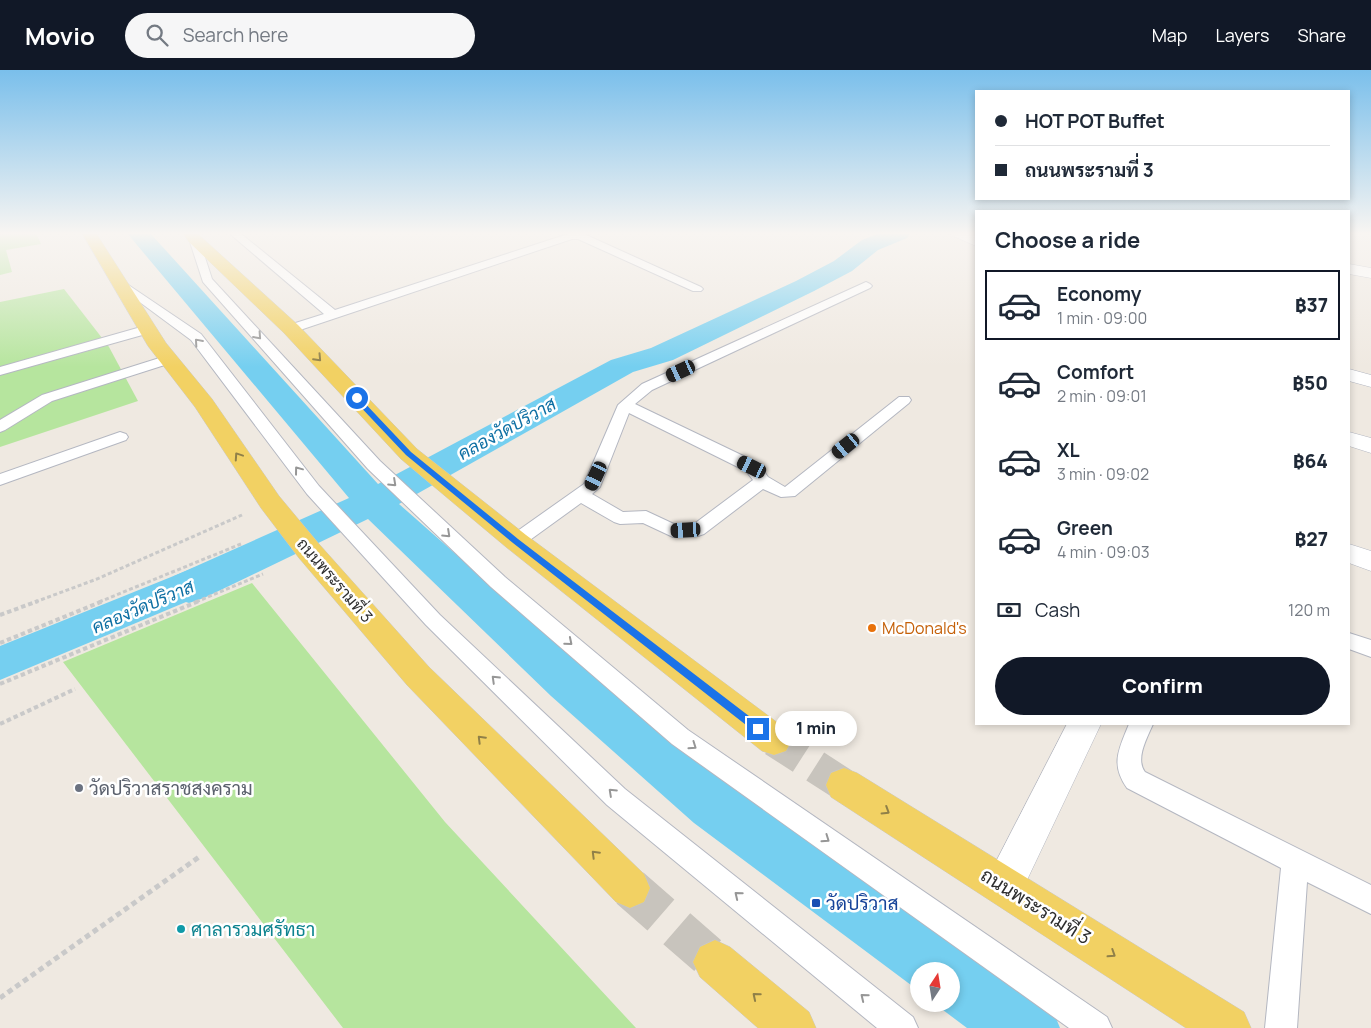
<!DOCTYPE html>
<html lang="en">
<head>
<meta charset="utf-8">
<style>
  :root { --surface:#fff; --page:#f6f6f7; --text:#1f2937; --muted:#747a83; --line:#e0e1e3; --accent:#111827 }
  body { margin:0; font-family:Manrope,Sarabun,sans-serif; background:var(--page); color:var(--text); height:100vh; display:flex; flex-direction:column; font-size:19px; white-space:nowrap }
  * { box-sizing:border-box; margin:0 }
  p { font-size:16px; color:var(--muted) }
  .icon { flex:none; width:28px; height:28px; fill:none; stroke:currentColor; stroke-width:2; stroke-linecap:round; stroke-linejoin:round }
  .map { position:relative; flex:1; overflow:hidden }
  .details { position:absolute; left:975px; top:140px; width:375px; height:515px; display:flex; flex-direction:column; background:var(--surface); border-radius:0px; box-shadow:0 2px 8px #0003 }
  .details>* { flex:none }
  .guide { position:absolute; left:975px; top:20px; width:375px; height:110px; border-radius:0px; box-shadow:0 2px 8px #0003; display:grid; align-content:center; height:110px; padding:0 20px; background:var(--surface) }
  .needle { width:32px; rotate:12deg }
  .buttons { position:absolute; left:910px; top:892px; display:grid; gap:10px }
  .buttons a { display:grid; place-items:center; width:50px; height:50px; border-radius:50%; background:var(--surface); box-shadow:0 2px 8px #0003; font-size:25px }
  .end { position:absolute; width:22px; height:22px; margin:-11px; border:6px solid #1a73e8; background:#fff; box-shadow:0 0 0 2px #fff }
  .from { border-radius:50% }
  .bubble { position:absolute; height:35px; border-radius:18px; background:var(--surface); box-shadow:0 2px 8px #0003; font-size:16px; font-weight:800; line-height:35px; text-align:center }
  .car { position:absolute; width:15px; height:30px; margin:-15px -8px; border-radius:6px; box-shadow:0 0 4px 1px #0007; background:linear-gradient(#222 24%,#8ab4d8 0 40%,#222 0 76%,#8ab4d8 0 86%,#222 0) }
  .guide b { display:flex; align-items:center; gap:18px; height:48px; font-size:19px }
  .guide b+b { border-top:1px solid var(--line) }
  .guide i { width:12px; height:12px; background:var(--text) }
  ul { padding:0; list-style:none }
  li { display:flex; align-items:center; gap:15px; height:70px; margin:0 10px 8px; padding:0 10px; border:2px solid transparent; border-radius:0px }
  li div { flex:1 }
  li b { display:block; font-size:19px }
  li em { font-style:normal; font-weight:800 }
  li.active { border-color:var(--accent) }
  li>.icon { width:45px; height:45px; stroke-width:1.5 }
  h2 { padding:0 20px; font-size:22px; line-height:60px }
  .pay { display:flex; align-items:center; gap:12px; height:55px; padding:0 20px; font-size:19px }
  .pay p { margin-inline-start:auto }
  .cta { display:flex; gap:10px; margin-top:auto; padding:10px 20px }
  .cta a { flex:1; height:58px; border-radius:30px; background:var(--accent); color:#fff; font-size:20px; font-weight:800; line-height:58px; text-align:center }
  header { display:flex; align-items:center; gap:30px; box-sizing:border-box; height:70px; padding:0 25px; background:var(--accent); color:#fff }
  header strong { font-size:24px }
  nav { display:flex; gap:28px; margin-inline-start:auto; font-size:18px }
  .search { width:350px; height:45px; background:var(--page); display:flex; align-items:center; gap:12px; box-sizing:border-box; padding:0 18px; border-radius:28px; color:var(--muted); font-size:19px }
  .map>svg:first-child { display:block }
  .green { fill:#b6e59e }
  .water { fill:#75cff0 }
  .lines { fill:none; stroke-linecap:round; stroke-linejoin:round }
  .canal { fill:#75cff0; fill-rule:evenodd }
  .primary-tunnel-far1 { stroke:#c8c4bd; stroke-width:33; stroke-dasharray:33 16; stroke-linecap:butt }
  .primary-tunnel { stroke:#c8c4bd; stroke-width:41; stroke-dasharray:41 21; stroke-linecap:butt }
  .lane-casing { stroke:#b4b7c1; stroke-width:2 }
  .street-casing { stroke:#b4b7c1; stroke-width:1 }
  .secondary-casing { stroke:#b4b7c1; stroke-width:1 }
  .primary-casing { stroke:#c9c9c9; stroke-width:1 }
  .path-far2 { stroke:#c9c9c9; stroke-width:3; stroke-dasharray:4 2.5; stroke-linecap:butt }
  .path-far1 { stroke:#c9c9c9; stroke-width:4; stroke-dasharray:4.5 3; stroke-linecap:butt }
  .path { stroke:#c9c9c9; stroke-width:5; stroke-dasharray:5.5 4; stroke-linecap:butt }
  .lane { fill:#fff; fill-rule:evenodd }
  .street { fill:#fff; fill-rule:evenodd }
  .secondary { fill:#fff; fill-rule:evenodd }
  .primary { fill:#f2d163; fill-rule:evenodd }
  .oneway { stroke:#969696 }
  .oneway2 { stroke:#908048 }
  .route { fill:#1a73e8 }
  .food-dot { fill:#e8710a; stroke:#fff; stroke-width:2 }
  .worship-dot { fill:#6b7280; stroke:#fff; stroke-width:2 }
  .transit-dot { fill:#1a4fb4; stroke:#fff; stroke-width:2 }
  .culture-dot { fill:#0f9aa8; stroke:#fff; stroke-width:2 }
  .labels { text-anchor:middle; stroke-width:5; stroke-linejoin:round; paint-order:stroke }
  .street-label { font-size:16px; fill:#2e2e2e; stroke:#fff }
  .food-label { font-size:16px; fill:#c56008; stroke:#fff; text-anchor:start }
  .water-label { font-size:18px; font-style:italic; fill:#0d6fa3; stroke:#fff }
  .near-worship-label { font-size:19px; fill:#5b616d; stroke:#fff; text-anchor:start }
  .near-transit-label { font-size:19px; fill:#164399; stroke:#fff; text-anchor:start }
  .near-street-label { font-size:19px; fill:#2e2e2e; stroke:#fff }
  .near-culture-label { font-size:19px; fill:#0d838f; stroke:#fff; text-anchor:start }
</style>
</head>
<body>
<header>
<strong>Movio</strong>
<div class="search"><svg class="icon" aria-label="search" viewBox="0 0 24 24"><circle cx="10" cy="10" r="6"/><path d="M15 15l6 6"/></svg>Search here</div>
<nav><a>Map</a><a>Layers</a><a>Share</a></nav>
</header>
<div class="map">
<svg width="1371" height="958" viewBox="0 0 1371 958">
  <rect width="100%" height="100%" fill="#efe9e1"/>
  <g class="green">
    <polygon points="0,163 36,163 41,174 6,180 12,202 0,205"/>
    <polygon points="64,219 109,277 138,331 0,377 0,232"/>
    <polygon points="252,513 445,752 636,958 343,958 63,592"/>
  </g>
  <polygon class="water" points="233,482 248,506 0,610 0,576"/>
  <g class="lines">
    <polygon class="canal" points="127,163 150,163 378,414 611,290 651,278 796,211 834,191 862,170 880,163 910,163 907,168 878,180 852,201 814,221 673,290 633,302 399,434 585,598 734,715 1050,933 1060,958 967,958 935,934 951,934 951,901 919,901 919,921 694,753 551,626 368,449 204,528 189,533 174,528 167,517 174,506 349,428"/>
    <polyline class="primary-tunnel-far1" points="774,670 844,715"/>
    <polyline class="primary-tunnel" points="630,818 715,892"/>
    <defs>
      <g id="lane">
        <polygon points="229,163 240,163 335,240 571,163 584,164 701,217 703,219 701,221 693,221 578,169 572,169 291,263 285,259 286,256 324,244"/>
        <polygon points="194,166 199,169 212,209 380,391 505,507 688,660 1107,947 1112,958 1069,958 672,674 491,517 368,399 203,212 189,169"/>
        <polygon points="118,208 201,264 319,416 440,545 625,719 913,947 918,958 877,958 607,735 426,555 307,424 191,270 114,213 112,211"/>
        <path d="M866,212L870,214L872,216L870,218L652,320L635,334L758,393L768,407L785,417L899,327H909L911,330L909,333L795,426L781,427L763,419L704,464L698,466L673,467L643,453L620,454L614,452L581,433L523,475L516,477L509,475L507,471L509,467L584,414L618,335L642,314ZM629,343L746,401L753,410L694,454L676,455L646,441L623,442L592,424L600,417Z"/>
        <polygon points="148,255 153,256 154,259 153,262 0,305 0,297"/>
        <polygon points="169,285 176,289 174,292 52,331 5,360 0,362 0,350 42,325"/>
        <polygon points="120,362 126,364 128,367 126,370 0,415 0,404"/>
        <polygon points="1349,563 1371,570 1371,587 1349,579"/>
        <path d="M1129,654H1153C1147,668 1135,689 1145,702L1371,815V844L1307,812L1297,958H1265L1281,798L1127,718C1110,694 1119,679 1129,654Z"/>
      </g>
      <g id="street">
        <polygon points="1349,194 1371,198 1371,208 1349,204"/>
        <polygon points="1349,299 1371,305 1371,317 1349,311"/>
        <polygon points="1349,362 1371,368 1371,383 1349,376"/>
        <polygon points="1349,474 1371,481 1371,501 1349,493"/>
      </g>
      <g id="secondary">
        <polygon points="950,163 970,163 976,165 976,176 953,166"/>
        <polygon points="1067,654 1101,654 1018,829 1004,835 990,829 984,815"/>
      </g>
      <g id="primary">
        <polygon points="82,163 96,163 166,273 212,329 279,426 319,474 429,597 644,804 650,818 644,832 630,838 616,832 407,615 299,488 261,438 195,337 148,276"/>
        <polygon points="183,163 197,163 298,255 417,379 526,465 786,659 792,670 786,681 774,685 762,681 506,477 401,389 284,263 189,172"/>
        <polygon points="844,698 857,703 1244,942 1251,958 1186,958 831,727 826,715 831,703"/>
        <polygon points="715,870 730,877 809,942 816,958 758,958 700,907 693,892 700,877"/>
      </g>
    </defs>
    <use href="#lane" class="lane-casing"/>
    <use href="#street" class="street-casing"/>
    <use href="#secondary" class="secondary-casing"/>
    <use href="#primary" class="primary-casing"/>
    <g class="path-far2">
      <polyline points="35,532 97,509 242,445"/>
      <polyline points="99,532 241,474"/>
      <polyline points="196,532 263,504"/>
    </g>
    <g class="path-far1">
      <polyline points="0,545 38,531"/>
      <polyline points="0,573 103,531"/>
      <polyline points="0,614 199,531"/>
      <polyline points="0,654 75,619"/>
    </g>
    <polyline class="path" points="0,928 199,787"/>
    <use href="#lane" class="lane"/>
    <use href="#street" class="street"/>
    <use href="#secondary" class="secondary"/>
    <use href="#primary" class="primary"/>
  </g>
  <defs><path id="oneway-chevron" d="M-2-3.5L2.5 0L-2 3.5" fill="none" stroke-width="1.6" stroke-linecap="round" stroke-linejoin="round" transform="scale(1.25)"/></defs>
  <g class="oneway">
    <use href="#oneway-chevron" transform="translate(258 266) rotate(48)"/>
    <use href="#oneway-chevron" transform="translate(198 272) rotate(-131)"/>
    <use href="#oneway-chevron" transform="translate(298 400) rotate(-127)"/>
    <use href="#oneway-chevron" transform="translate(393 413) rotate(43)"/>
    <use href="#oneway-chevron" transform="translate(447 464) rotate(43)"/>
    <use href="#oneway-chevron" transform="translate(569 572) rotate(40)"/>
    <use href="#oneway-chevron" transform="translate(495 609) rotate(-136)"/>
    <use href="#oneway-chevron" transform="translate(693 676) rotate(35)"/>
    <use href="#oneway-chevron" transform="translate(612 722) rotate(-137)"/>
    <use href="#oneway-chevron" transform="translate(826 769) rotate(35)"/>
    <use href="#oneway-chevron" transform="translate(738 825) rotate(-141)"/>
    <use href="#oneway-chevron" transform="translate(864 927) rotate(-141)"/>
  </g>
  <g class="oneway2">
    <use href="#oneway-chevron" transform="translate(318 288) rotate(47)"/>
    <use href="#oneway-chevron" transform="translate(238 386) rotate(-124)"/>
    <use href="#oneway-chevron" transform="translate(481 669) rotate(-135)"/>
    <use href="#oneway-chevron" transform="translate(886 741) rotate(32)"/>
    <use href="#oneway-chevron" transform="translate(595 784) rotate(-135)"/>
    <use href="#oneway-chevron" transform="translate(1112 884) rotate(33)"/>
    <use href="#oneway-chevron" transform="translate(756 926) rotate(-140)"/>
  </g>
  <linearGradient id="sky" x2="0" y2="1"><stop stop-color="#7abfeb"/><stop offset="0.55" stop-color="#f8f5f2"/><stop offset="1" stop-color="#f8f5f2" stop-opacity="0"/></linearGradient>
  <rect width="1371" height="297" fill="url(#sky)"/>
  <polygon class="route" points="354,327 359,327 411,382 518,469 762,656 762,662 755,662 513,473 406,385 354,330"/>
  <circle class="food-dot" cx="872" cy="558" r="5"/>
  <circle class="worship-dot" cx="79" cy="718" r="5"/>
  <rect class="transit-dot" x="811" y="828" width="10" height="10" rx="2.5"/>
  <circle class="culture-dot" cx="181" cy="859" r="5"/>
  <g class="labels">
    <g class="street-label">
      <text transform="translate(335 510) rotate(49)" y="6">ถนนพระรามที่ 3</text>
    </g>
    <g class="food-label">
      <text x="882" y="564">McDonald's</text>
    </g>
    <g class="water-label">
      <text transform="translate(507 359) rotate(-29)" y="6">คลองวัดปริวาส</text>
      <text transform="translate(143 537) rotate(-23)" y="6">คลองวัดปริวาส</text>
    </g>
    <g class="near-worship-label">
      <text x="89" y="725">วัดปริวาสราชสงคราม</text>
    </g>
    <g class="near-transit-label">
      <text x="826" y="840">วัดปริวาส</text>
    </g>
    <g class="near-street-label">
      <text transform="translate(1036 836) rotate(32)" y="7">ถนนพระรามที่ 3</text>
    </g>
    <g class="near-culture-label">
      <text x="191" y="866">ศาลารวมศรัทธา</text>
    </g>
  </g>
</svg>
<div class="buttons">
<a><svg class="needle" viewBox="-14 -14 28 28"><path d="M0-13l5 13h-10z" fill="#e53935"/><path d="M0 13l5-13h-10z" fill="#747a83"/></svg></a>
</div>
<i class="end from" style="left:357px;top:328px"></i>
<i class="end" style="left:758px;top:659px"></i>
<div class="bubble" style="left:775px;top:641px;width:82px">1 min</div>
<i class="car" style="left:681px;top:301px;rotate:245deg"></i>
<i class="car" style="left:846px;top:376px;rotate:231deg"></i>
<i class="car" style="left:752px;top:397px;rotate:296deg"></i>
<i class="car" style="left:596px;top:406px;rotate:205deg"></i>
<i class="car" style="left:686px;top:460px;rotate:267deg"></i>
<div class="guide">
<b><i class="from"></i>HOT POT Buffet</b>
<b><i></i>ถนนพระรามที่ 3</b>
</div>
<section class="details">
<h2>Choose a ride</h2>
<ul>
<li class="active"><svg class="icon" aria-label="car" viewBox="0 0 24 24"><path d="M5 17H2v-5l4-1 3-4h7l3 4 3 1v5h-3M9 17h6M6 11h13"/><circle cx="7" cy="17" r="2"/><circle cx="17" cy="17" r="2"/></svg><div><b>Economy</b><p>1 min · 09:00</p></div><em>฿37</em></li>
<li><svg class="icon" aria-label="car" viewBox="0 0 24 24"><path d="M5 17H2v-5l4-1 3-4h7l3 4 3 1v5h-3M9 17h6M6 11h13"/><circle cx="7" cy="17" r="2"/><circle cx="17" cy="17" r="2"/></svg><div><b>Comfort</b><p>2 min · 09:01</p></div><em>฿50</em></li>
<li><svg class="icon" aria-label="car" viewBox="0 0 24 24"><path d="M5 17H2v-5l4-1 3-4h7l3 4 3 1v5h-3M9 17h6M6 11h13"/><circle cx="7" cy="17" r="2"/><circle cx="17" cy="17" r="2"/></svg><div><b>XL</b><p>3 min · 09:02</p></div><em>฿64</em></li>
<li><svg class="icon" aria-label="car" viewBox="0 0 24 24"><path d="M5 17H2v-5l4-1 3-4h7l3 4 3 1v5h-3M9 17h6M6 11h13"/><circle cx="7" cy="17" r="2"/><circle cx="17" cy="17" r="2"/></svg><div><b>Green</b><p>4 min · 09:03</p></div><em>฿27</em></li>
</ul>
<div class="pay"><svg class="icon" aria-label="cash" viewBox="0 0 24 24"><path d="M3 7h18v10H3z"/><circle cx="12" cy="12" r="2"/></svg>Cash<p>120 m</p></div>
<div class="cta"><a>Confirm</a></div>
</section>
</div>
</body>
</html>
